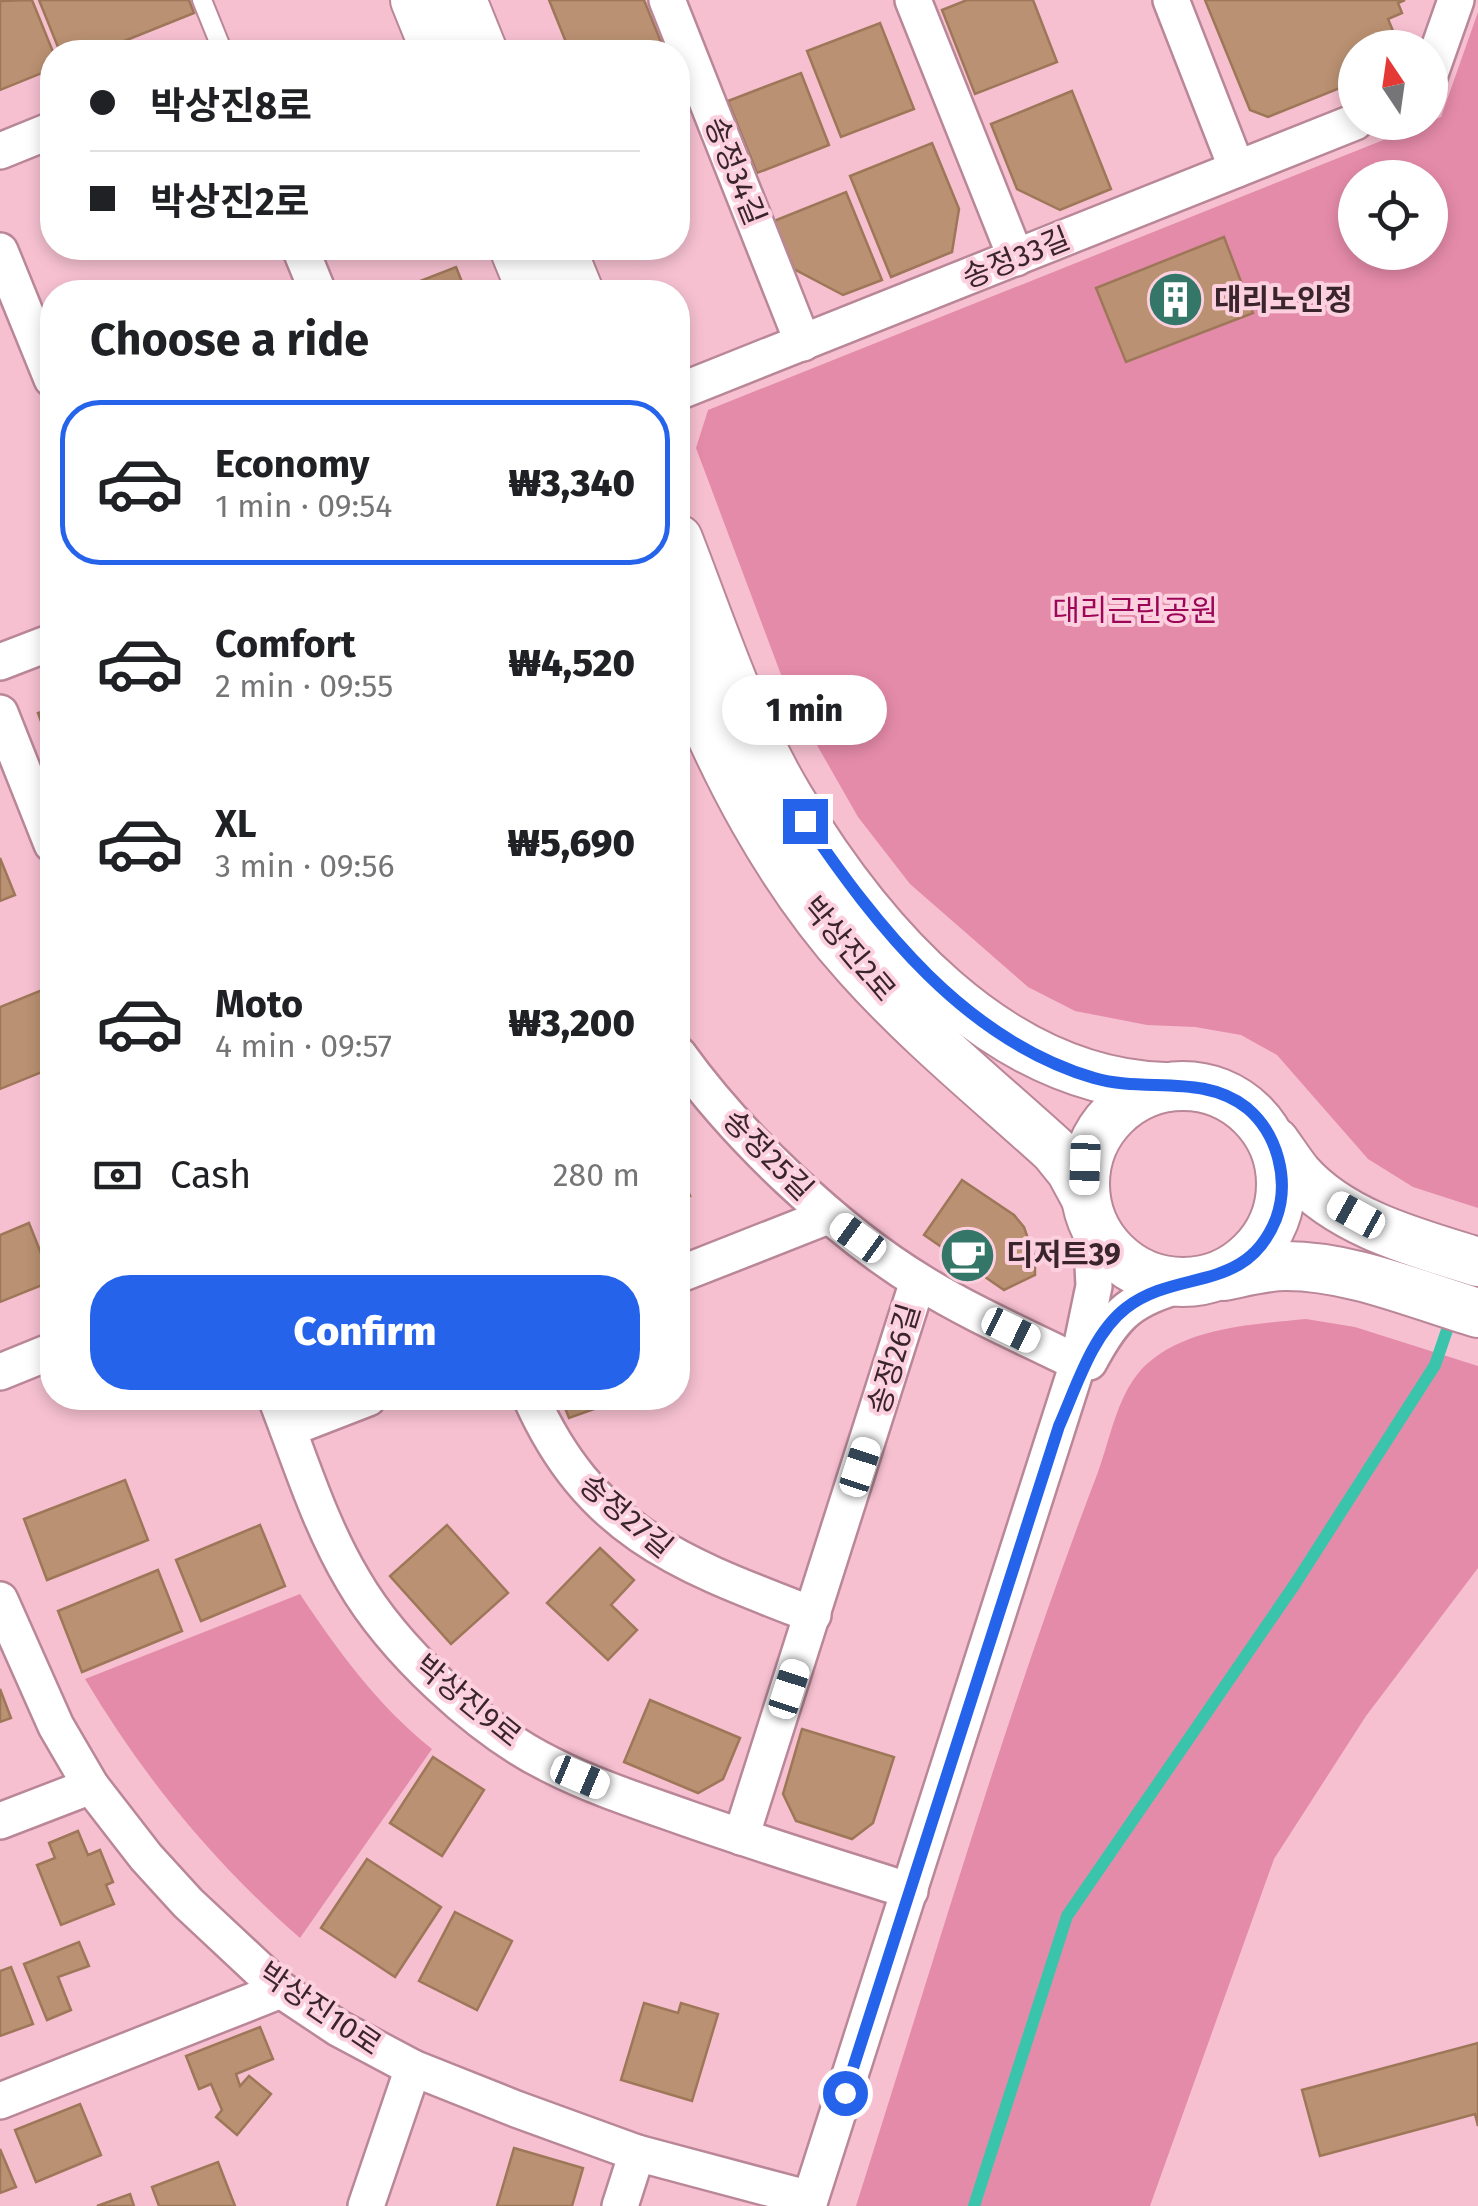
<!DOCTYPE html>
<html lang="en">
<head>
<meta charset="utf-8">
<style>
  :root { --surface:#fff; --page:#f6f6f6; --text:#202124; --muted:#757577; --line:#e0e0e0; --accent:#2563eb }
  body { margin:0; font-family:"Fira Sans","Noto Sans KR",sans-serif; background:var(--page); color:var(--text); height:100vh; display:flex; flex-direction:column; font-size:38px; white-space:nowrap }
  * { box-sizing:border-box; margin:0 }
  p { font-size:32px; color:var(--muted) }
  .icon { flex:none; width:55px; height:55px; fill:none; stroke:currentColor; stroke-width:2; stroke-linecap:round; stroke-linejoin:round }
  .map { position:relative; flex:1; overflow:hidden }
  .drawer { position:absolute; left:40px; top:280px; width:650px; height:1130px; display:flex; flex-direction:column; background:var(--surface); border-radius:40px; box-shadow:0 5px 15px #0003 }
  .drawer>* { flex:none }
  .banner { position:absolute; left:40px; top:40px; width:650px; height:220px; border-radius:40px; box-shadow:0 5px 15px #0003; display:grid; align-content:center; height:220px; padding:0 50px; background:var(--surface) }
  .needle { width:65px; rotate:347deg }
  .buttons { position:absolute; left:1338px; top:30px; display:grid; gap:20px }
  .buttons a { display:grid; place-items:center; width:110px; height:110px; border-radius:50%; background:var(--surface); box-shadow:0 5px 15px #0003; font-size:50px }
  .end { position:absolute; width:45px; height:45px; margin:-22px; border:12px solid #2563eb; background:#fff; box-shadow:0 0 0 5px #fff }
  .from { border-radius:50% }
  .bubble { position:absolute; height:70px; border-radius:35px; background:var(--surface); box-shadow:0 5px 15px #0003; font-size:32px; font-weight:800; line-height:70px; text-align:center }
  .car { position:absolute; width:30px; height:60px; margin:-30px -15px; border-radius:12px; box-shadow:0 0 8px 2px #0007; background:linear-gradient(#fff 24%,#345 0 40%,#fff 0 76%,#345 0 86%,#fff 0) }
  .banner b { display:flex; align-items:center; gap:35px; height:95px; font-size:38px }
  .banner b+b { border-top:2px solid var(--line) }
  .banner i { width:25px; height:25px; background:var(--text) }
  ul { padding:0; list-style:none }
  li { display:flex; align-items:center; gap:30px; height:165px; margin:0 20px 15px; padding:0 30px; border:5px solid transparent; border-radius:40px }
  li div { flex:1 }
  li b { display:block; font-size:38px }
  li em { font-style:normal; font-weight:800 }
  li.current { border-color:var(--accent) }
  li>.icon { width:90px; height:90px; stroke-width:1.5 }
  h2 { padding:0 50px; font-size:45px; line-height:120px }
  .pay { display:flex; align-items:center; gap:25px; height:110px; padding:0 50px; font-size:38px }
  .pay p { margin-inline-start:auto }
  .action { display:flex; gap:20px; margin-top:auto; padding:20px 50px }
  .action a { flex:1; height:115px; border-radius:40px; background:var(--accent); color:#fff; font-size:40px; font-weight:800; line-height:115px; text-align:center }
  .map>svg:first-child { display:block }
  .green { fill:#e58baa; fill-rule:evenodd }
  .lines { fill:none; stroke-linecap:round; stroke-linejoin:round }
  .stream { stroke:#3ac4ab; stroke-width:12 }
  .building { fill:#ba9172; stroke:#9e7759; stroke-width:2.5 }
  .lane-casing { stroke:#ba8798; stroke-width:22 }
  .street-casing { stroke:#ba8798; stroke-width:40 }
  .secondary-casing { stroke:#ba8798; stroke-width:52 }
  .lane { stroke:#fff; stroke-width:18 }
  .street { stroke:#fff; stroke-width:35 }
  .secondary { stroke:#fff; stroke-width:48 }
  .route { stroke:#2563eb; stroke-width:12 }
  .labels { text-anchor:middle; stroke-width:8; stroke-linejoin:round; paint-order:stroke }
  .street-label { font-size:30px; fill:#39252b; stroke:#fcd0de }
  .poi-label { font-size:30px; font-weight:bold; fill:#39252b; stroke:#fcd0de; text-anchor:start }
  .park-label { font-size:30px; fill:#9d0556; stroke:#fcd0de }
</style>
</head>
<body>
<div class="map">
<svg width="1478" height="2206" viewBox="0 0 1478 2206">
  <rect width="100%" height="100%" fill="#f6c0d1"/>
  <g class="green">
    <path d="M1478,12V1208L1413,1187L1368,1159L1277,1055L1241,1035L1195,1027L1147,1025L1075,1011L1028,987L910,884L858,817L789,696L696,448L708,410L1441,117ZM1355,178H1430V252H1355Z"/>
    <path d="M1306,1319L1355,1327L1478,1366V1568L1366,1716L1274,1859L1150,2206H856C934,1961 1006,1712 1098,1472C1111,1437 1118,1389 1148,1363C1189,1327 1254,1324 1306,1319Z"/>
    <path d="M300,1594C338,1651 378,1706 432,1749L300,1938C213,1862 144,1778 85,1679Z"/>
  </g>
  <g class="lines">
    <polyline class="stream" points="974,2206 1067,1916 1295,1584 1435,1365 1469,1266"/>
  </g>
  <g class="building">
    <polygon points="32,0 53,52 52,69 0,90 0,1"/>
    <polygon points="39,0 189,0 194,13 97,52 60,52"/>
    <polygon points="549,0 644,0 661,42 636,52 570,52"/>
    <polygon points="967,0 1033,0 1057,62 975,94 942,10"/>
    <polygon points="1205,0 1405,0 1398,3 1402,13 1388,19 1399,45 1355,48 1355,82 1268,117 1250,110"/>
    <polygon points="880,23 914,109 841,137 807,51"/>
    <polygon points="801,73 829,145 757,173 728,101"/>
    <polygon points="1072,91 1111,189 1060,210 1017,189 991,124"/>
    <polygon points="932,143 959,209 952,252 891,277 850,176"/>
    <polygon points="846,192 882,280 843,295 794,269 774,221"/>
    <polygon points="1224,237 1253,313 1126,362 1096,288"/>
    <polygon points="456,267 466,292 392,292"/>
    <polygon points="52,695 52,751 38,713 50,709 46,698"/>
    <polygon points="0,858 15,895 0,901"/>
    <polygon points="52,986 52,1068 0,1089 0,1007"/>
    <polygon points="678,1165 690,1196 678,1201"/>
    <polygon points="962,1180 1014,1215 1024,1227 1035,1259 1035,1275 1004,1290 924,1235"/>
    <polygon points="29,1223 52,1281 0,1302 0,1235"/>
    <polygon points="561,1398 625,1398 569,1418"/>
    <polygon points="125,1480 148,1540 47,1580 24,1519"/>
    <polygon points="260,1525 285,1586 201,1621 176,1560"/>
    <polygon points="447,1525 508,1593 451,1644 390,1576"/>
    <polygon points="600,1548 634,1580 611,1605 637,1630 608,1660 547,1603"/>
    <polygon points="158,1570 182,1631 82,1672 58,1611"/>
    <polygon points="0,1689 11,1718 0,1722"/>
    <polygon points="650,1700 740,1738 723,1779 698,1793 624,1762"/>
    <polygon points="802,1729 894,1757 873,1823 852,1839 796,1821 783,1794"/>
    <polygon points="433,1757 484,1790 442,1856 390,1823"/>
    <polygon points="78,1831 88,1855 100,1850 113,1882 106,1885 114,1904 61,1925 37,1865 55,1858 49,1843"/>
    <polygon points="367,1859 441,1907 395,1977 321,1928"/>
    <polygon points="455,1912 512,1941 477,2010 419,1981"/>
    <polygon points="79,1942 89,1966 58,1977 71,2010 47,2020 24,1964"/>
    <polygon points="11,1967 33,2024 0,2036 0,1971"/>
    <polygon points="644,2003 678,2013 681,2003 718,2014 692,2101 621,2080"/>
    <polygon points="260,2027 273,2059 236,2074 240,2086 249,2076 271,2094 237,2135 216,2117 222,2110 211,2084 199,2089 186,2056"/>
    <polygon points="1478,2043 1478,2126 1475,2114 1320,2156 1302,2090"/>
    <polygon points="80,2104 101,2155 36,2182 15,2130"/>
    <polygon points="514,2148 583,2168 572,2206 497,2206"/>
    <polygon points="0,2149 16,2187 0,2193"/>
    <polygon points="218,2162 235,2206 159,2206 152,2187"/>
    <polygon points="130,2194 134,2206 97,2206"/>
  </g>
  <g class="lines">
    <defs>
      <polyline id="lane" points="202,0 223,52"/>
      <g id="street">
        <polyline points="667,0 803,343"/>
        <polyline points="913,0 1016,258"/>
        <polyline points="1171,0 1237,169"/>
        <polyline points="1430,74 1456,0"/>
        <polyline points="0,151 52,130"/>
        <polyline points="300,248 318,292"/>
        <polyline points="0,251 52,379"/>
        <polyline points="678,392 1355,122"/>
        <polyline points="0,662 52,642"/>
        <polyline points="0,713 52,844"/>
        <path d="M678,1054C736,1135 836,1231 922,1283C972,1314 1026,1337 1078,1363"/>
        <polyline points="678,1275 828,1216"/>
        <path d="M1089,1362C1117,1310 1131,1300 1186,1283"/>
        <polyline points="0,1372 52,1351"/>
        <path d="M276,1398C300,1459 319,1523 353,1580C393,1649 479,1730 551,1765C594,1787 641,1802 686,1818C760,1844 835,1867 910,1891"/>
        <path d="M531,1398C592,1534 684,1565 813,1615"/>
        <polyline points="288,1429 368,1398"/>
        <polyline points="0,1600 56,1726 91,1786 146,1857 188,1903 281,1990 338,2028 413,2068 516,2109 637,2153 810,2199"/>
        <polyline points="0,1821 91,1786"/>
        <polyline points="741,1837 918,1281"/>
        <polyline points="0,2101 281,1990"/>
        <polyline points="366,2206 413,2068"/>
        <polyline points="620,2206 637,2153"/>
        <polyline points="808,2206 1078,1363 1094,1286 1091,1223"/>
      </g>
      <g id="secondary">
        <polyline points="415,0 436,52"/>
        <polyline points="462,0 483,52"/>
        <polyline points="514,248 532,292"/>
        <polyline points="561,248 579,292"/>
        <path d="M678,539C712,626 741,718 789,798C869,932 998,1082 1165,1087"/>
        <path d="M678,657C722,769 777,876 858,966C918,1033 988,1090 1054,1150L1071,1171L1084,1195"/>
        <circle cx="1183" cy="1184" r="98"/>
        <path d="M1275,1142C1283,1153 1290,1164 1298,1174C1342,1224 1417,1243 1478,1262"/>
        <path d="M1224,1276C1244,1272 1265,1266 1286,1266C1351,1266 1417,1295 1478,1313"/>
      </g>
    </defs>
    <use href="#lane" class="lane-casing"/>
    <use href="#street" class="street-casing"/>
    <use href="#secondary" class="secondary-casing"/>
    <use href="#lane" class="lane"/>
    <use href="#street" class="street"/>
    <use href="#secondary" class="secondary"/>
  </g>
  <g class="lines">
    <path class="route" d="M805,821C877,927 965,1040 1094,1078C1145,1093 1203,1073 1247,1108C1278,1134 1290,1181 1276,1219C1246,1294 1178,1268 1126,1308C1092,1334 1076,1388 1059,1426L845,2093"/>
  </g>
  <defs>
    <symbol id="building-disc" viewBox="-11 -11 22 22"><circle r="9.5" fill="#347769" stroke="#fcd0de"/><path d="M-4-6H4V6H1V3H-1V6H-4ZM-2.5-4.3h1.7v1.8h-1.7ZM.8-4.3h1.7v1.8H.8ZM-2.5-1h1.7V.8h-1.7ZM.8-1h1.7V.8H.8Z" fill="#fff"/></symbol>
    <symbol id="cafe-disc" viewBox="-11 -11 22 22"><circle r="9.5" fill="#347769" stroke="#fcd0de"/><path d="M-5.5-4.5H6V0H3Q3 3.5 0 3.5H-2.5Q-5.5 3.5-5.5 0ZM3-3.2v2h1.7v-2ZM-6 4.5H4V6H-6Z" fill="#fff"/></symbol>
  </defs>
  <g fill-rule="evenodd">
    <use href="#building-disc" x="1144" y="268" width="63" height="63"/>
    <use href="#cafe-disc" x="936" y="1224" width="63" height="63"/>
  </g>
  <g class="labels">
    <g class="street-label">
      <text transform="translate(735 171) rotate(68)" y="10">송정34길</text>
      <text transform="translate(1016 258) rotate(-22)" y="10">송정33길</text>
      <text transform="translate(849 949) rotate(50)" y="10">박상진2로</text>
      <text transform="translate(768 1155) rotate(45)" y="10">송정25길</text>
      <text transform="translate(894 1359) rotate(-73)" y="10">송정26길</text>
      <text transform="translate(626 1516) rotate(40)" y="10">송정27길</text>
      <text transform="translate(468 1701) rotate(39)" y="10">박상진9로</text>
      <text transform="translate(320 2009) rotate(34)" y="10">박상진10로</text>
    </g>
    <g class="poi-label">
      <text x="1214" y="310">대리노인정</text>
      <text x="1006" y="1265">디저트39</text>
    </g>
    <g class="park-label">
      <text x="1135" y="621">대리근린공원</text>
    </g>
  </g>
</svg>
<div class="buttons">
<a><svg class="needle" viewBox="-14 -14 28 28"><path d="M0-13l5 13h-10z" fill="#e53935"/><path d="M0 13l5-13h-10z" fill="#757577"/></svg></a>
<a><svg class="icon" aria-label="locate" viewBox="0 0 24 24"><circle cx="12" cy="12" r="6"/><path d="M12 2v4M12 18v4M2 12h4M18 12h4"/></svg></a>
</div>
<i class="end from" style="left:845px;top:2093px"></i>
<i class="end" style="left:805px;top:821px"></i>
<div class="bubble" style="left:722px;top:675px;width:165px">1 min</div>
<i class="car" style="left:1085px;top:1165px;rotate:182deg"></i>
<i class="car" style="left:1356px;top:1215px;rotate:299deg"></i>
<i class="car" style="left:858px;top:1238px;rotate:306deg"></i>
<i class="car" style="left:1011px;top:1330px;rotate:116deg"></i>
<i class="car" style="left:860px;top:1467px;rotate:18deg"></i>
<i class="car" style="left:789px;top:1689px;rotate:18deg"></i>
<i class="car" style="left:580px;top:1777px;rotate:113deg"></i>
<div class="banner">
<b><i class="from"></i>박상진8로</b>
<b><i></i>박상진2로</b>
</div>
<section class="drawer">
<h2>Choose a ride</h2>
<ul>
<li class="current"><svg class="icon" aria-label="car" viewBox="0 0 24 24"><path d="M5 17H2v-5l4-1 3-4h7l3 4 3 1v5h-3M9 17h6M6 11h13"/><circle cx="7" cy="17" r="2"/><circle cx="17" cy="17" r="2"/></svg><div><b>Economy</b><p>1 min · 09:54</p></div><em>₩3,340</em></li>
<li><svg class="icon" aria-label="car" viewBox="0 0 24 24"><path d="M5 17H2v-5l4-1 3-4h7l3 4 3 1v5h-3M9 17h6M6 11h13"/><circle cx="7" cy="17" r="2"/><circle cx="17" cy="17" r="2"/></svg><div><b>Comfort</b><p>2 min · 09:55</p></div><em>₩4,520</em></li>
<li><svg class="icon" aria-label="car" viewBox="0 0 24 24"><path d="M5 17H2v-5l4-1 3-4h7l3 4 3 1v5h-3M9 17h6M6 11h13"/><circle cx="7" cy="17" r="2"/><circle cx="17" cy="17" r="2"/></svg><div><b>XL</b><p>3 min · 09:56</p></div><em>₩5,690</em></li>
<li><svg class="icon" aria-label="car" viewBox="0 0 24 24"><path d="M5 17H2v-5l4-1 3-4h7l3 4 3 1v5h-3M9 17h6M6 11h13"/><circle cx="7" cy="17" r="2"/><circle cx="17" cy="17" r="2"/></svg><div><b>Moto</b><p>4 min · 09:57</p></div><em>₩3,200</em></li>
</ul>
<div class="pay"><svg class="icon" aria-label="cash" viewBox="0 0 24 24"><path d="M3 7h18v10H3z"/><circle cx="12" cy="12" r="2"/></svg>Cash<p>280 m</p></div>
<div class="action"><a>Confirm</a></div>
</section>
</div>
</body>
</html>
